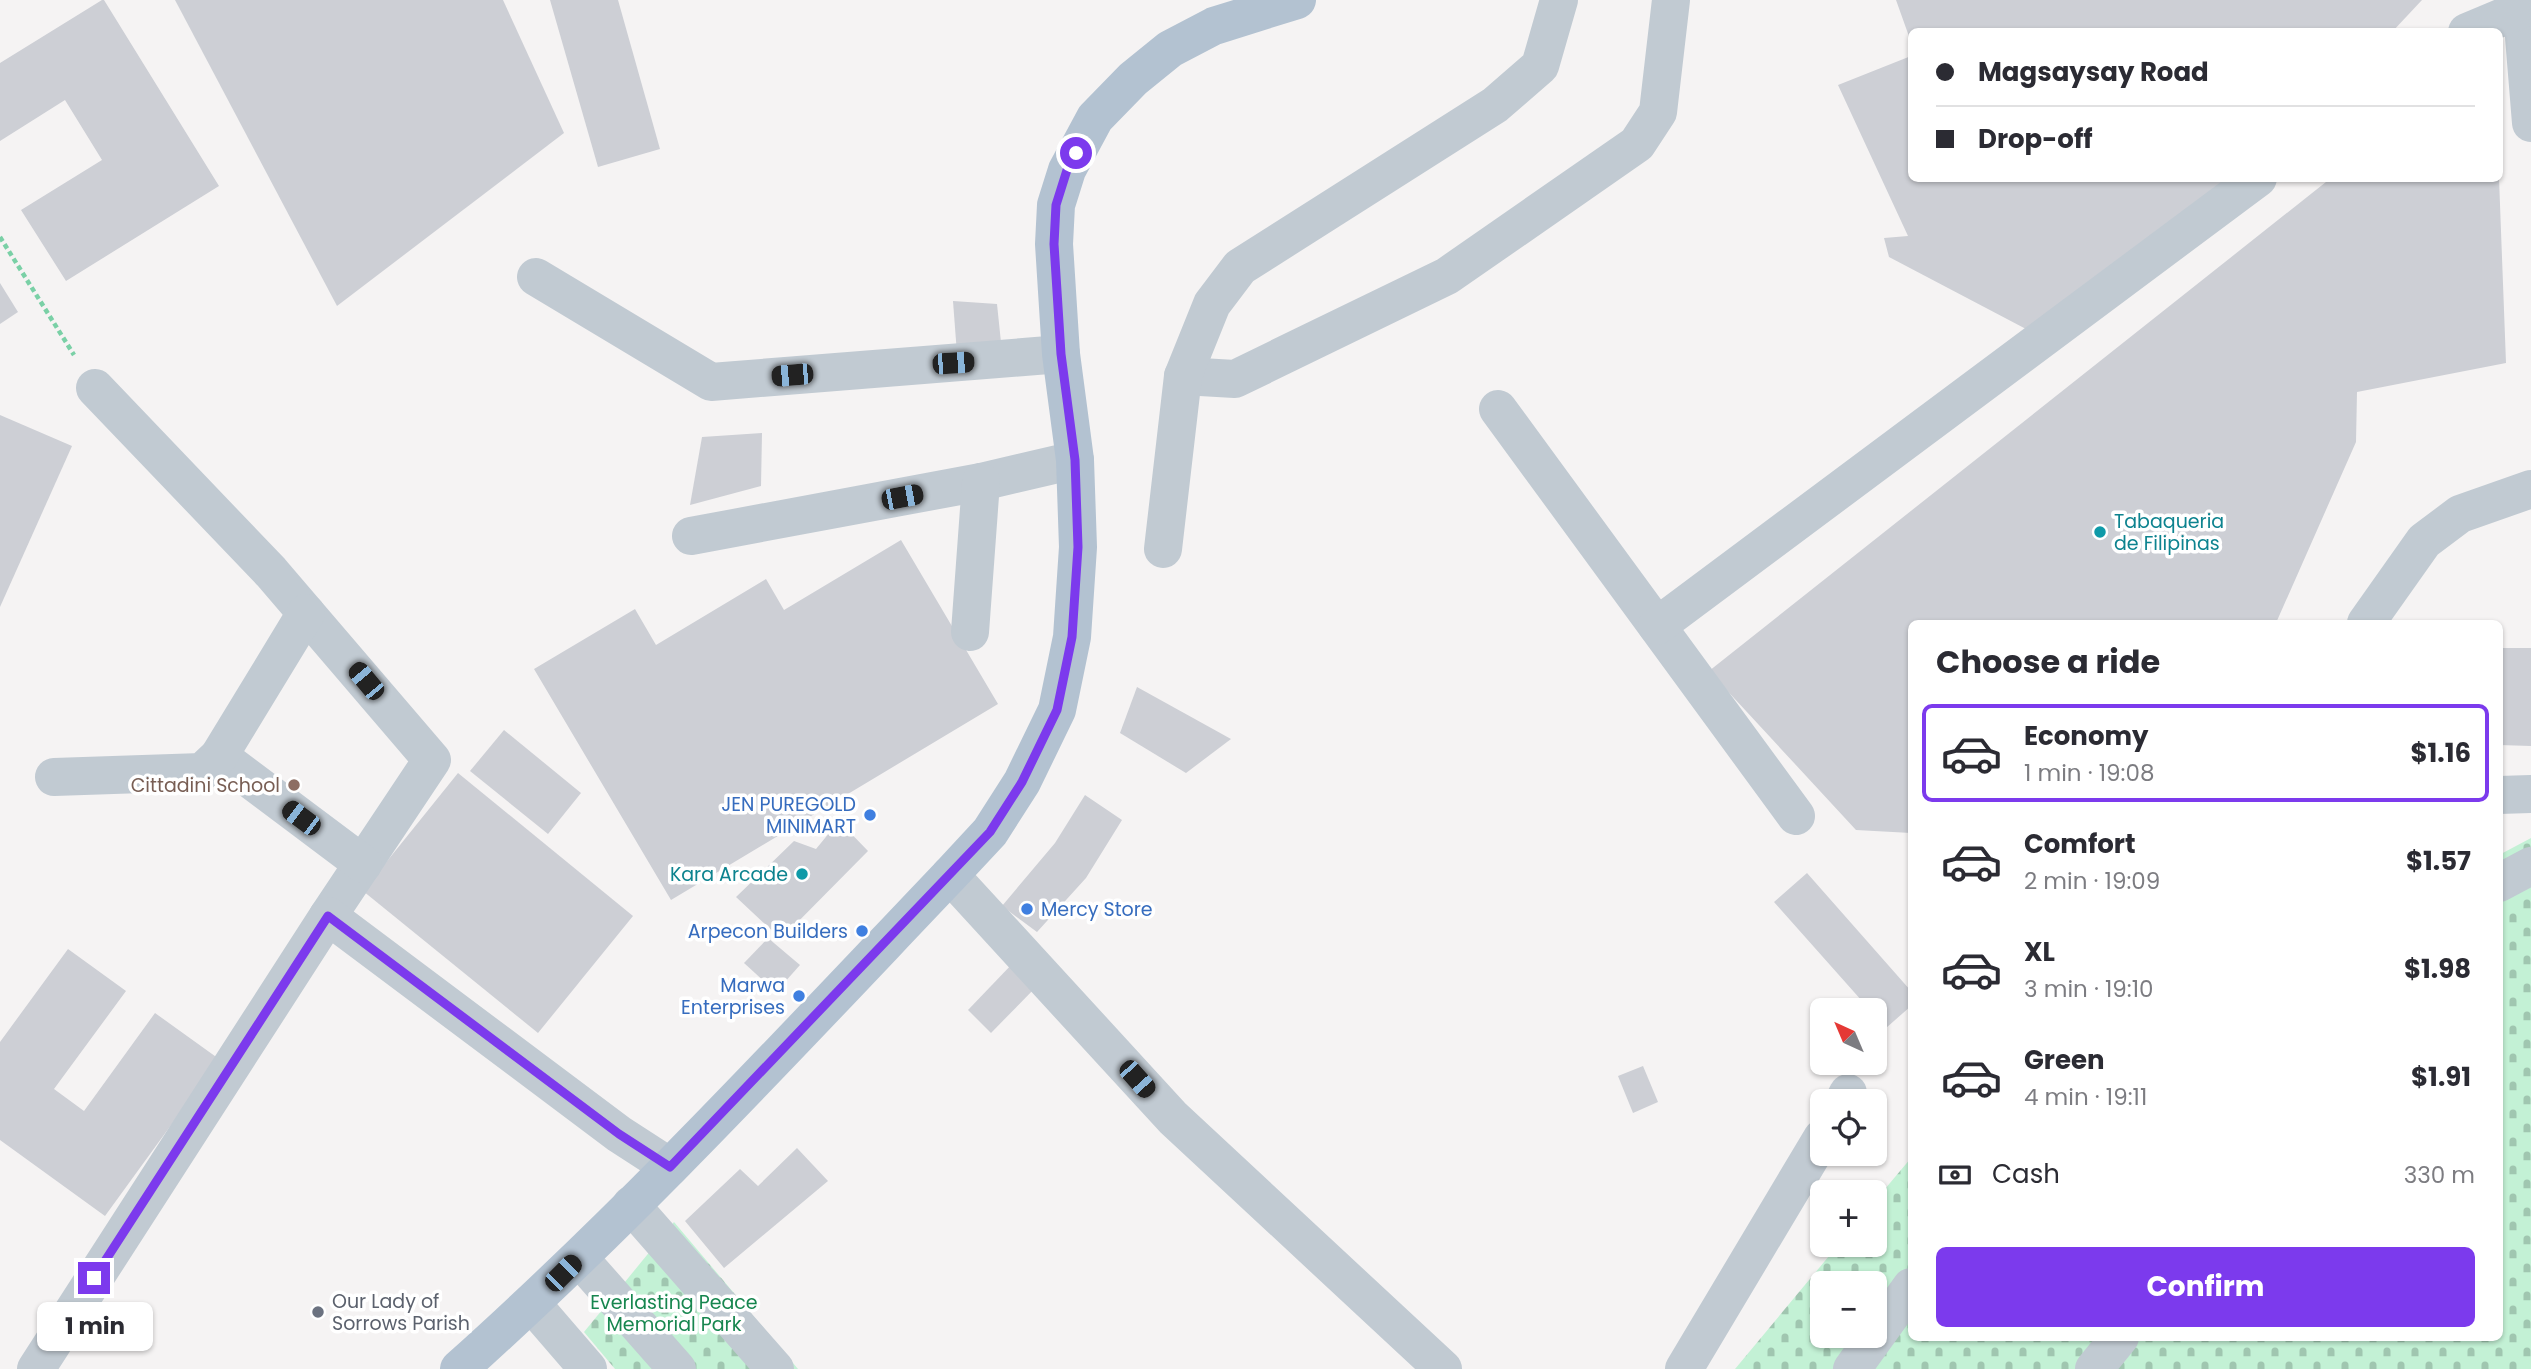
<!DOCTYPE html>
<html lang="en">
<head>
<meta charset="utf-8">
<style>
  :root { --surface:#fff; --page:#f2f2f3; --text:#2b2b33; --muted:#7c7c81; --line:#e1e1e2; --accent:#7c3aed }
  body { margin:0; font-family:Poppins,sans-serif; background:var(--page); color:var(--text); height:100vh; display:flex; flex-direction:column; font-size:26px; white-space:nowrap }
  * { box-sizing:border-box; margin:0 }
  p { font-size:23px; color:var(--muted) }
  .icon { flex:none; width:38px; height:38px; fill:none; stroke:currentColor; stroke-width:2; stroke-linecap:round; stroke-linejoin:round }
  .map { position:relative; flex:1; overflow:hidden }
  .details { position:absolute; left:1908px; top:620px; width:595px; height:721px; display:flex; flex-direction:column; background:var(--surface); border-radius:10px; box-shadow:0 2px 5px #0004 }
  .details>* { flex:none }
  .top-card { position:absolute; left:1908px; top:28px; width:595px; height:154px; border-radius:10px; box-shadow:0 2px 5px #0004; display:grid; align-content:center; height:154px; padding:0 28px; background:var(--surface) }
  .needle { width:46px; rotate:316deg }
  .controls { position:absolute; left:1810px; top:998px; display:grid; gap:14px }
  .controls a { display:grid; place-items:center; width:77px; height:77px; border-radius:10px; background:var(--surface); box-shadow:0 2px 5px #0004; font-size:35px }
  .end { position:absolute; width:32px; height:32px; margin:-16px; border:9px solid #7c3aed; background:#fff; box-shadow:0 0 0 4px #fff }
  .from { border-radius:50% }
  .bubble { position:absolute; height:49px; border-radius:10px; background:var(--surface); box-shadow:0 2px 5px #0004; font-size:23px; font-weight:700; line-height:49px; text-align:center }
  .car { position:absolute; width:21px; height:42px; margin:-21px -10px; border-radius:9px; box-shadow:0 0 5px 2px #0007; background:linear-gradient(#222 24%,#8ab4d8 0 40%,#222 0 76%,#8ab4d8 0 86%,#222 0) }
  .top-card b { display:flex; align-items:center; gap:24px; height:66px; font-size:26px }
  .top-card b+b { border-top:2px solid var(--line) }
  .top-card i { width:18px; height:18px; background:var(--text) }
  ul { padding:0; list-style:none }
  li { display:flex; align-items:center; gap:21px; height:98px; margin:0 14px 10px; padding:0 14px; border:4px solid transparent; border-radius:10px }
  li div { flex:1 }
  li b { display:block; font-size:26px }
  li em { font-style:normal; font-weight:700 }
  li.on { border-color:var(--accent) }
  li>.icon { width:63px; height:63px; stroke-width:1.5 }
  h2 { padding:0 28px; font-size:32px; line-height:84px }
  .pay { display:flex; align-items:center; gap:18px; height:77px; padding:0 28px; font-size:26px }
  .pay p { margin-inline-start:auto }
  .button { display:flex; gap:14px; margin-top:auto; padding:14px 28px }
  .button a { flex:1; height:80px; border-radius:10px; background:var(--accent); color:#fff; font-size:28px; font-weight:700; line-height:80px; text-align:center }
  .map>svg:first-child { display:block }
  .cemetery { fill:url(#cemetery-stones); fill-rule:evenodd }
  .building { fill:#cdcfd5 }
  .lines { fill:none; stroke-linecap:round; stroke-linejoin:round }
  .path { stroke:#7ad0a6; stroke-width:4.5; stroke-dasharray:5 3.5; stroke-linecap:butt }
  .minor { stroke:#c1cad2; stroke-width:38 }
  .major { stroke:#b3c2d1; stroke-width:38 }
  .route { stroke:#7c3aed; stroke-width:9 }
  .culture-dot { fill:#0f9aa8; stroke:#fff; stroke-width:2.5 }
  .education-dot { fill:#8d6e63; stroke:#fff; stroke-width:2.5 }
  .shop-dot { fill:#3f7fe0; stroke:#fff; stroke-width:2.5 }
  .worship-dot { fill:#6b7280; stroke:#fff; stroke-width:2.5 }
  .labels { text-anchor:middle; stroke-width:7; stroke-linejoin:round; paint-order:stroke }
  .culture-label { font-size:19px; fill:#0d838f; stroke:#fff; text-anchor:start }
  .education-label { font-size:19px; fill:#785e54; stroke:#fff; text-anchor:end }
  .shop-label { font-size:19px; fill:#366cbe; stroke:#fff; text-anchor:end }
  .worship-label { font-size:19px; fill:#5b616d; stroke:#fff; text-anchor:start }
  .park-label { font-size:19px; fill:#17864f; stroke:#fff }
</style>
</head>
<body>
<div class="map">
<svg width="2531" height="1369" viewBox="0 0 2531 1369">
  <defs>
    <pattern id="cemetery-stones" width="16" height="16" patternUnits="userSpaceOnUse" patternTransform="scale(1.75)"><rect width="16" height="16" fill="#c3f1d5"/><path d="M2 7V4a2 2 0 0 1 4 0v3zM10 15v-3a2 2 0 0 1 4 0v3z" fill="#a0c6b0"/></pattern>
  </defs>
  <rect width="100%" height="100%" fill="#f5f3f3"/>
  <g class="cemetery">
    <path d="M2531,838V1369H1735L1839,1244H1874V1202L1911,1158V1337H2499V855ZM1822,1283H1874V1335H1822Z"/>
    <polygon points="674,1222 798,1369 615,1369 584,1332"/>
  </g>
  <g class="building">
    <polygon points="102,0 104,0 219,186 66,281 21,210 102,160 65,100 0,141 0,63"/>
    <polygon points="175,0 503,0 564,133 337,306"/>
    <polygon points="550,0 618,0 660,149 598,167"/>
    <polygon points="1896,0 2422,0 2392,32 1911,32 1911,42"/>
    <polygon points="1911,56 1911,178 2231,178 2026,329 1889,257 1884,238 1908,236 1838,85"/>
    <polygon points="2331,178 2499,178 2506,363 2357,392 2356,442 2276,623 1911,623 1911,833 1856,830 1709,671"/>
    <polygon points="0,283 18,312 0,324"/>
    <polygon points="953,301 997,304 1002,352 957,354"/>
    <polygon points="0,415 72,446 0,607"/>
    <polygon points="762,433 761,486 690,505 702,437"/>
    <polygon points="901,540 998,704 671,900 534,669 635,609 656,645 766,579 784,610"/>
    <polygon points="2499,648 2531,648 2531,746 2499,745"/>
    <polygon points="1137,687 1231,739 1186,773 1120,733"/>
    <polygon points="504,730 581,793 548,834 470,771"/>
    <polygon points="458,773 633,916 538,1033 363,891"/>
    <polygon points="1085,795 1122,820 1086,878 1037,932 1002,906 1055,843"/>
    <polygon points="839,821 868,851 781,939 736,897 794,841 816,849"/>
    <polygon points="1807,873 1911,991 1911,1006 1886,1028 1874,1014 1874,1010 1870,1010 1774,902"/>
    <polygon points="768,938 800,965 776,992 744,963"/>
    <polygon points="68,949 126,991 54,1089 84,1111 155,1013 219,1059 105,1216 0,1140 0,1042"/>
    <polygon points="1014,962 1036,987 991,1033 968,1010"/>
    <polygon points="1643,1066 1658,1102 1633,1113 1618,1076"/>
    <polygon points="797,1148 828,1181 724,1268 685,1221 740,1169 758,1186"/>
  </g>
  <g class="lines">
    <polyline class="path" points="0,237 74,355"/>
    <g class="minor">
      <polyline points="2521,0 2531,123"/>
      <polyline points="2467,32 2522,9"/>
      <polyline points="536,277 711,382 1061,354"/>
      <polyline points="1183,376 1235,379 1447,276 1637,144 1658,112 1671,0"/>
      <polyline points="95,388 271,572 432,760 328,916"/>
      <polyline points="1498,409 1796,816"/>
      <polyline points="691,536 981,482 1075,460"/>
      <polyline points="1163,549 1183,376 1212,304 1240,267 1495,105 1540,66 1559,0"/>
      <polyline points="2366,623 2424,541 2460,514 2531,489"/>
      <polyline points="1657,626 2258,178"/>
      <polyline points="970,632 981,482"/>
      <polyline points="219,756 363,864"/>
      <polyline points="54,777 202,772 219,756 306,613"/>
      <polyline points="2499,795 2531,794"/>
      <polyline points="950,875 1173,1118 1443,1369"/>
      <polyline points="2499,883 2531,866"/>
      <polyline points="1844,1101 1848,1093"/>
      <polyline points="631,1205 775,1369"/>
      <polyline points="579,1258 677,1369"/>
      <polyline points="532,1304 588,1369"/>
      <polyline points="36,1369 328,916 619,1134 670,1167"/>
      <polyline points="1684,1369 1822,1138"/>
      <polyline points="1852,1369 1911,1287"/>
      <polyline points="2094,1369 2120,1337"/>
    </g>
    <path class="major" d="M459,1369C632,1214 790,1043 950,875L990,832L1022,782L1057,710L1072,637L1078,547L1075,460L1061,354L1054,244L1056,205L1067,170L1095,118L1133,79L1170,49L1214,26L1297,0"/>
  </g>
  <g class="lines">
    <polyline class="route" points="94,1278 328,916 619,1134 670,1167 990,832 1022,782 1057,710 1072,637 1078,547 1075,460 1061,354 1054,244 1056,205 1067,170 1076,153"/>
  </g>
  <g class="culture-dot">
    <circle cx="2100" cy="532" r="7"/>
    <circle cx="802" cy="874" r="7"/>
  </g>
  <circle class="education-dot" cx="294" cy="785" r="7"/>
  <g class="shop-dot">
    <circle cx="870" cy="815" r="7"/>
    <circle cx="1027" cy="909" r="7"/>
    <circle cx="862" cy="931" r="7"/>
    <circle cx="799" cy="996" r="7"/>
  </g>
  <circle class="worship-dot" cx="318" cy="1312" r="7"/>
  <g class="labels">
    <g class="culture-label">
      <text x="2114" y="528">Tabaqueria<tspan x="2114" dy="22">de Filipinas</tspan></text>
      <text x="788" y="881" text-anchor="end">Kara Arcade</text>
    </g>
    <g class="education-label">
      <text x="280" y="792">Cittadini School</text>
    </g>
    <g class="shop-label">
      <text x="856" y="811">JEN PUREGOLD<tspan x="856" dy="22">MINIMART</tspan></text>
      <text x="1041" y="916" text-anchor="start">Mercy Store</text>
      <text x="848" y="938">Arpecon Builders</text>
      <text x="785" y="992">Marwa<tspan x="785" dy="22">Enterprises</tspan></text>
    </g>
    <g class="worship-label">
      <text x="332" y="1308">Our Lady of<tspan x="332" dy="22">Sorrows Parish</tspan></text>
    </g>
    <g class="park-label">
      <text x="674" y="1309">Everlasting Peace<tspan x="674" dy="22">Memorial Park</tspan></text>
    </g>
  </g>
</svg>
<div class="controls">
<a><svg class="needle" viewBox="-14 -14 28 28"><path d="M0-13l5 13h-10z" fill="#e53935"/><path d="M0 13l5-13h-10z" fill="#7c7c81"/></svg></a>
<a><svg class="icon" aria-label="locate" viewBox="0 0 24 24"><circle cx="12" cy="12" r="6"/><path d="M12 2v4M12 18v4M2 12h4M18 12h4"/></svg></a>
<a>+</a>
<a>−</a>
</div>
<i class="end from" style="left:1076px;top:153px"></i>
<i class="end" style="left:94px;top:1278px"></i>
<div class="bubble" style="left:37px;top:1302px;width:116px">1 min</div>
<i class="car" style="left:953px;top:363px;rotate:86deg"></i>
<i class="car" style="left:792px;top:375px;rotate:265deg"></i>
<i class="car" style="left:902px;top:497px;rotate:79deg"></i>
<i class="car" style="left:366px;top:681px;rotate:320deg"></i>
<i class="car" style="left:301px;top:818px;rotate:307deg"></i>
<i class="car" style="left:1137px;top:1079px;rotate:138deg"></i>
<i class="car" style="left:563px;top:1273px;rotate:45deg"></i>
<div class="top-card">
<b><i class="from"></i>Magsaysay Road</b>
<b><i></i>Drop-off</b>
</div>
<section class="details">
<h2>Choose a ride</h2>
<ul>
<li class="on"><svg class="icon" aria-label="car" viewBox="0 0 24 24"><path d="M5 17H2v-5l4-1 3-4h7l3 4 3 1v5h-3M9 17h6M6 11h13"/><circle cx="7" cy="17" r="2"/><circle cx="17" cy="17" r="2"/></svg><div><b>Economy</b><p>1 min · 19:08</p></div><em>$1.16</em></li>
<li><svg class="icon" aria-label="car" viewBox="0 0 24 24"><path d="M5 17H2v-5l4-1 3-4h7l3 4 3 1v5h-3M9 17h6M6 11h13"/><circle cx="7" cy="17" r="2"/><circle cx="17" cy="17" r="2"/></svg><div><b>Comfort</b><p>2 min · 19:09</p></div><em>$1.57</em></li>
<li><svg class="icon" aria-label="car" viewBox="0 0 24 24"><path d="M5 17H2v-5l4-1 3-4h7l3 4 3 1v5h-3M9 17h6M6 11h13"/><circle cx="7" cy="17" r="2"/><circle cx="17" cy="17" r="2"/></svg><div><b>XL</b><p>3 min · 19:10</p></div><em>$1.98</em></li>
<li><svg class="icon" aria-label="car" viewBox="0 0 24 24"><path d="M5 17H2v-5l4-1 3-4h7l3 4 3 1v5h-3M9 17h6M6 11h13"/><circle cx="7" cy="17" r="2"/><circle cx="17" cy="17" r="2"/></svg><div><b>Green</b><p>4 min · 19:11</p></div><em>$1.91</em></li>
</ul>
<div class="pay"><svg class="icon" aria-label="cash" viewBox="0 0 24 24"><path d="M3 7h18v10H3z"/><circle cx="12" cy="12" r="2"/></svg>Cash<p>330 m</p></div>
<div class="button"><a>Confirm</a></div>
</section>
</div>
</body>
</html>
